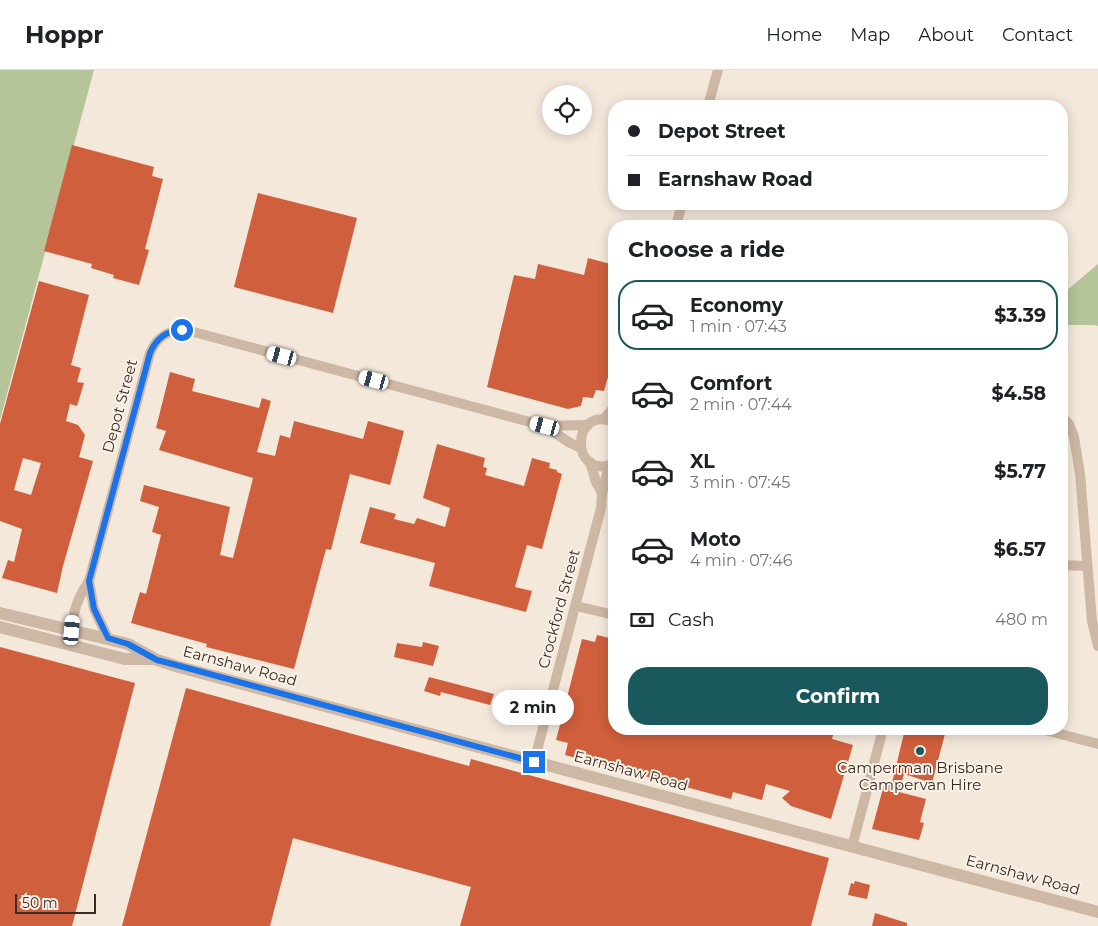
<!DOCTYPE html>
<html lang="en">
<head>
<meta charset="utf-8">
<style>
  :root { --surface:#fff; --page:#f2f2f2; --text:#202124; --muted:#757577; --line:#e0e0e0; --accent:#19595d }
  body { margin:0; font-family:Montserrat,sans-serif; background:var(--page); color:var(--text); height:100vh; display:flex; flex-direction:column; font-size:19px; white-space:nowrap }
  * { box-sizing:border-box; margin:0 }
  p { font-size:16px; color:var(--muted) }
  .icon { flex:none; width:28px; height:28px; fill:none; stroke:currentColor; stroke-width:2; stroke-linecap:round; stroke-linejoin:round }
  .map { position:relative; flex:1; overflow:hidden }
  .panel { position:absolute; left:608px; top:150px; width:460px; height:515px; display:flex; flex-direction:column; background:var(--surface); border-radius:20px; box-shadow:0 2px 12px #0003 }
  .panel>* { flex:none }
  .banner { position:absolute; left:608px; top:30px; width:460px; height:110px; border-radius:20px; box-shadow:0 2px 12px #0003; display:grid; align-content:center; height:110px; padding:0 20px; background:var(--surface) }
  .controls { position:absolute; left:542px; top:15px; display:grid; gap:10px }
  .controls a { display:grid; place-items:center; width:50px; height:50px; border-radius:50%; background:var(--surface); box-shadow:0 2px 12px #0003; font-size:25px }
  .scale { position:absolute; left:15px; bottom:12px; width:81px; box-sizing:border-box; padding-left:5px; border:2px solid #382c27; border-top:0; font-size:14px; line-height:18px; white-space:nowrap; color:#382c27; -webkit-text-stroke:4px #fbf2e7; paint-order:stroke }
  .end { position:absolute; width:22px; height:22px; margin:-11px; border:6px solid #1a73e8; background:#fff; box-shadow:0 0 0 2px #fff }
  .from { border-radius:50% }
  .bubble { position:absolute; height:35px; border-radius:18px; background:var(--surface); box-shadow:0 2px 12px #0003; font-size:16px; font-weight:700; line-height:35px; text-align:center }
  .car { position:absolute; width:15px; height:30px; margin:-15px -8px; border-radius:6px; box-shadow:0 0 4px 1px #0007; background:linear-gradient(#fff 24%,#345 0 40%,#fff 0 76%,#345 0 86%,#fff 0) }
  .banner b { display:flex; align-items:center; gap:18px; height:48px; font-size:19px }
  .banner b+b { border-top:1px solid var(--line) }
  .banner i { width:12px; height:12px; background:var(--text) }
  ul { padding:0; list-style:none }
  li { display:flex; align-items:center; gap:15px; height:70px; margin:0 10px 8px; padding:0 10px; border:2px solid transparent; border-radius:20px }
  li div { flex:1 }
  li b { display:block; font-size:19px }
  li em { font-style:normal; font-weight:700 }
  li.on { border-color:var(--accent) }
  li>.icon { width:45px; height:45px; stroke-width:1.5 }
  h2 { padding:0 20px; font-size:22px; line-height:60px }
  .pay { display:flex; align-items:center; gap:12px; height:55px; padding:0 20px; font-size:19px }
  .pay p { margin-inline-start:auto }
  .button { display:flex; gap:10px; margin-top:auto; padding:10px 20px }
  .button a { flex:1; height:58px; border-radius:20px; background:var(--accent); color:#fff; font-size:20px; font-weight:700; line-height:58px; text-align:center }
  header { display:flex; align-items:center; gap:30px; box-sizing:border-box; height:70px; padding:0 25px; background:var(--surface); border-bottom:1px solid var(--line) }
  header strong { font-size:24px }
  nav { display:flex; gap:28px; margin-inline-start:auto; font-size:18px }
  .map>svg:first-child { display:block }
  .green { fill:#b6c499 }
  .building { fill:#cf5f3d; fill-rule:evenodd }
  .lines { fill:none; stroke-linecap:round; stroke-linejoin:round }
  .minor { stroke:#cdb7a5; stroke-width:10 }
  .tertiary { stroke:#cdb7a5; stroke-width:12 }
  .route { stroke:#1a73e8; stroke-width:6 }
  .poi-dot { fill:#19595d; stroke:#fbf2e7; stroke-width:2 }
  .labels { text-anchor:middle; stroke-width:4; stroke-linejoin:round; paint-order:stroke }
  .street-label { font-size:15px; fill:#382c27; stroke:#fbf2e7 }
  .poi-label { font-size:15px; fill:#382c27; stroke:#fbf2e7 }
</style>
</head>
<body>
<header>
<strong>Hoppr</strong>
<nav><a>Home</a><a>Map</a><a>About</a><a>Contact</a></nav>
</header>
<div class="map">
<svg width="1098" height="856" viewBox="0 0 1098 856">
  <rect width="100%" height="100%" fill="#f4e8db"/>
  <g class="green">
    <polygon points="0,0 94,0 0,350"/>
    <polygon points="1098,194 1098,256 1094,255 1061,255 1061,222 1066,221"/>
  </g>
  <g class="building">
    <polygon points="72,75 154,97 152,106 163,109 145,179 149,180 139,215 113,208 114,205 91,198 92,194 44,181"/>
    <polygon points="258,123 357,148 333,243 234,217"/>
    <polygon points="588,188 614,195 614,258 608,279 614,281 614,286 604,321 596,320 593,328 583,327 581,336 568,339 487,317 514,205 535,209 538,194 584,205"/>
    <path d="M39,211L89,225L71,295L81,298L77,312L84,313L77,336L70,334L66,351L78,355L85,365L79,387L93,391L63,496L57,523L2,508L8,490L14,492L22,459L0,451V354ZM23,388L41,393L31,425L14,420Z"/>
    <polygon points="170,302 195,309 192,321 259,338 262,328 271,331 257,382 275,386 280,365 290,368 294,351 363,369 368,351 404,361 390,415 350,404 331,480 326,479 294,599 206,577 207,574 131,553 140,522 146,524 161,465 152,462 159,437 140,431 144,415 230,437 220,485 233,488 253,408 159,380 166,361 156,358"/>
    <polygon points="437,374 485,388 483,397 487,398 485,405 524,416 532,388 550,393 549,398 557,400 557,402 562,404 542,479 527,475 515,517 532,521 526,542 429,516 435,493 360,473 370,437 396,444 394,449 414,454 417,448 445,457 450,438 423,428"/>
    <polygon points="597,565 614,569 614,659 835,659 832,669 853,675 831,749 791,736 782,728 790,721 766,714 762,730 733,722 731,729 565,685 568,673 556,670 582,569 595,572"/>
    <polygon points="423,572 439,576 433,596 394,587 397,573 422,577"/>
    <polygon points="0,577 135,613 72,856 0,856"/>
    <polygon points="429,607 494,624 490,635 441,622 440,626 424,621"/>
    <polygon points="186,618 469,696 471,689 829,788 811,856 460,856 471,817 293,768 270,856 122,856"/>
    <polygon points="905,659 940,659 946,660 932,713 904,704 899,722 926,729 920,752 924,753 919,770 872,759 885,711 892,713"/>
    <polygon points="855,811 870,815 867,829 848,825 851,813 854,814"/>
    <polygon points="875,843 907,853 907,856 872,856"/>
  </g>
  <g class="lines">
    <g class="minor">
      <polyline points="708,36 718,0"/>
      <polyline points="676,156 682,134"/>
      <polyline points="1061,346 1069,354 1074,367 1080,404 1092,551 1098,576"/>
      <polyline points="604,349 614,337"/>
      <path d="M614,352C570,334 570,411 614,394"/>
      <polyline points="545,356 570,373 581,378"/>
      <polyline points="590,392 596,412 602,423"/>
      <polyline points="1061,495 1087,496"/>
      <polyline points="89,511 94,539 108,568"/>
      <polyline points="576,536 614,545"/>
      <path d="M73,576C71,549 74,533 89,511L150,283C157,266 171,258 190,261L545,356L588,355"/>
      <polyline points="1041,659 1098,674"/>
      <polyline points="534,692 601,438 602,423 609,395"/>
      <polyline points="852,777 883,659"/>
    </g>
    <g class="tertiary">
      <polyline points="0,543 128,574 157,590 179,597 1098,842"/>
      <polyline points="0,557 125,589 154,589"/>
    </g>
  </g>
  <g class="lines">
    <path class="route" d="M182,260C167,260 156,269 150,283L89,511L94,539L108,568L128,574L157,590L180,596L534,692"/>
  </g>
  <circle class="poi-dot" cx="920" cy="681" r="5"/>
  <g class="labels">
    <g class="street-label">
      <text transform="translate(120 336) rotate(-75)" y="5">Depot Street</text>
      <text transform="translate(559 539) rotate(-75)" y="5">Crockford Street</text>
      <text transform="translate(240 596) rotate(15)" y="5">Earnshaw Road</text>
      <text transform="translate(631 701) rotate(15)" y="5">Earnshaw Road</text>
      <text transform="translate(1023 805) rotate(15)" y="5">Earnshaw Road</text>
    </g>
    <g class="poi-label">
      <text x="920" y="703">Camperman Brisbane<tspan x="920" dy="17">Campervan Hire</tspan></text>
    </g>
  </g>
</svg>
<div class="controls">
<a><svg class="icon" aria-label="locate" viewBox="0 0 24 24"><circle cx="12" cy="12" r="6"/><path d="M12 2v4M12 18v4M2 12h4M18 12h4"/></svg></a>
</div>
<div class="scale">50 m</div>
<i class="end from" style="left:182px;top:260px"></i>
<i class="end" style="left:534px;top:692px"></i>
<div class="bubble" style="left:492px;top:620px;width:82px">2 min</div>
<i class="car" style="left:282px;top:286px;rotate:285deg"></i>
<i class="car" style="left:374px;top:310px;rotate:285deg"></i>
<i class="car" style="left:545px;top:356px;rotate:285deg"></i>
<i class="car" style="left:72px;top:560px;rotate:5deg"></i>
<div class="banner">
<b><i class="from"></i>Depot Street</b>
<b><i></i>Earnshaw Road</b>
</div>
<section class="panel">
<h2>Choose a ride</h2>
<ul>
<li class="on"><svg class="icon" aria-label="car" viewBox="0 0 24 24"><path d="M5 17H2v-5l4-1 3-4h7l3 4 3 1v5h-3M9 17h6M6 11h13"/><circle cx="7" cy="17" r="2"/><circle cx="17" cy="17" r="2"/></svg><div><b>Economy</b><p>1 min · 07:43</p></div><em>$3.39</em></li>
<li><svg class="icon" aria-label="car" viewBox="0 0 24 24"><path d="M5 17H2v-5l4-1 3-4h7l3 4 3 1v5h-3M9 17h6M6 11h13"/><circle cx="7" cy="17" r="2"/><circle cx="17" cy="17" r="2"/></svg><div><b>Comfort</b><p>2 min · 07:44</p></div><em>$4.58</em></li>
<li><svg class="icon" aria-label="car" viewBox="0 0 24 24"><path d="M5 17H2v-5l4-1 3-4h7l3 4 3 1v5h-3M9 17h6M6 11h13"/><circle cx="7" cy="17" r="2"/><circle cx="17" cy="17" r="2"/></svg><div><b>XL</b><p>3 min · 07:45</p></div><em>$5.77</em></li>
<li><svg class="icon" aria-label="car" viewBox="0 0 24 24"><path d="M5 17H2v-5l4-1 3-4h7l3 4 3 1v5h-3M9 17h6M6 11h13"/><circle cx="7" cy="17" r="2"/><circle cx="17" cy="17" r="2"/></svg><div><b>Moto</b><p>4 min · 07:46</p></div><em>$6.57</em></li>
</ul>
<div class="pay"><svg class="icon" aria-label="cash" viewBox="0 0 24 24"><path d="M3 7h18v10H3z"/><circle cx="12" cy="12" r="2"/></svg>Cash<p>480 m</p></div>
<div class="button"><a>Confirm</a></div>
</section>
</div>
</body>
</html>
